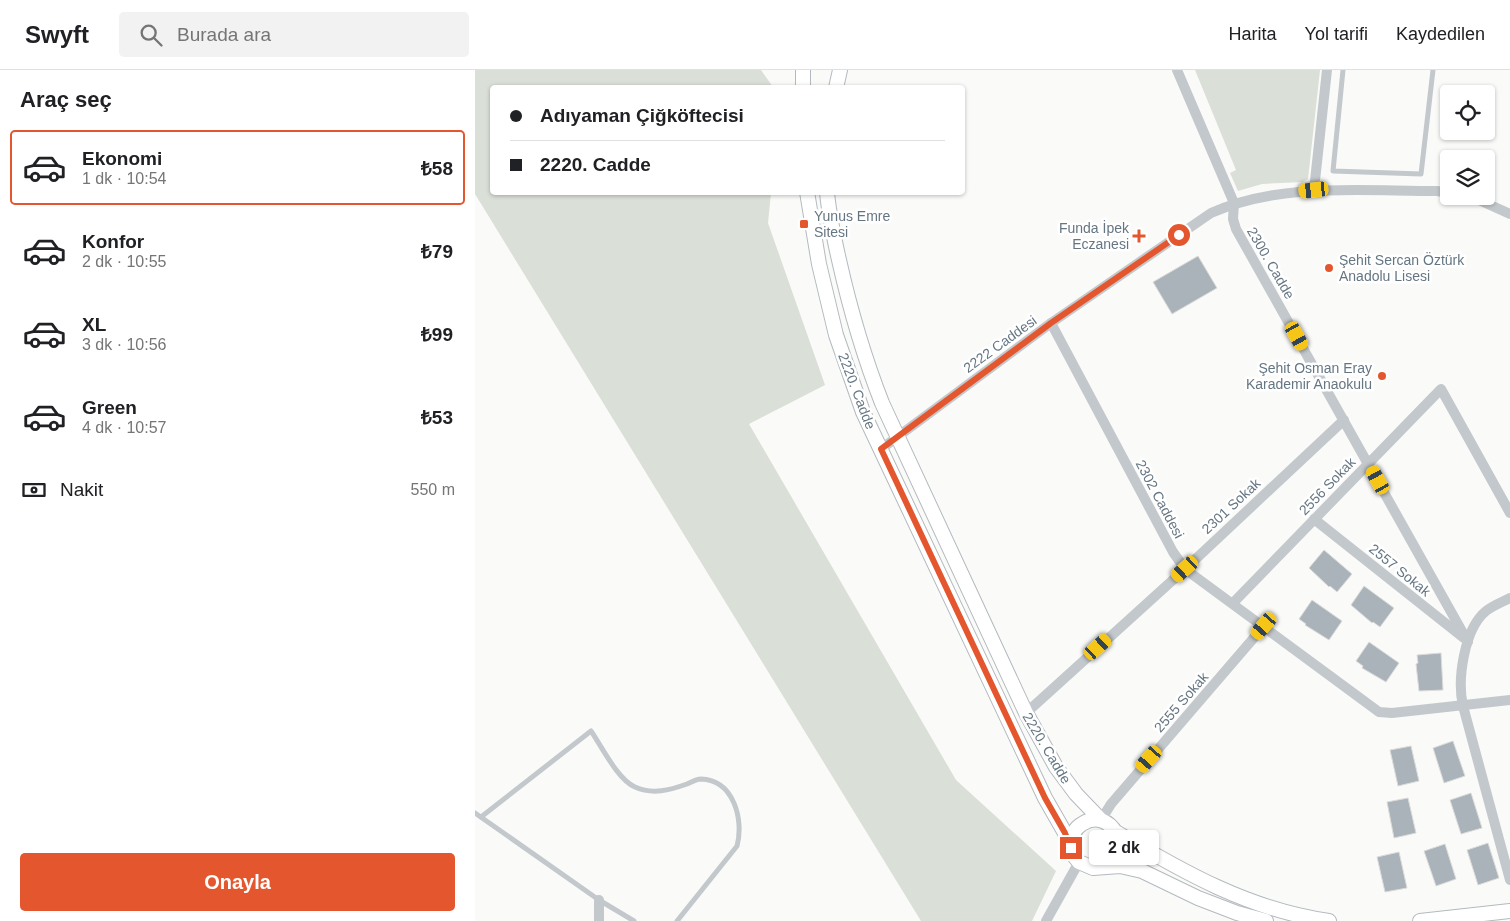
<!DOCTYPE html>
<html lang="tr">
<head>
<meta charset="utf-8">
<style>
  :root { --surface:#fff; --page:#f2f2f2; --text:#202124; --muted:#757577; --line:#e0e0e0; --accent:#e4572e }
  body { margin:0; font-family:Arial,sans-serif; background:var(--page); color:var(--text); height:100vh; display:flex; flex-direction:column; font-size:19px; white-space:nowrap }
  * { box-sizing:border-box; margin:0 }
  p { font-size:16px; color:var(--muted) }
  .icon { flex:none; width:28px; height:28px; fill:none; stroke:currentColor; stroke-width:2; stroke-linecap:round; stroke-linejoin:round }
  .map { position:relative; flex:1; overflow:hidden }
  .sheet { display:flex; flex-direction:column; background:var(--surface); width:475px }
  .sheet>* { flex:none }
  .top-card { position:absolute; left:15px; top:15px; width:475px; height:110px; border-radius:5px; box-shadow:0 1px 4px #0004; display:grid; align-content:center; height:110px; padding:0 20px; background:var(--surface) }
  .tools { position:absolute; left:965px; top:15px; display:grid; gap:10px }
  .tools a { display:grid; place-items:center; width:55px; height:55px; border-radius:5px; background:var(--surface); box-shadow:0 1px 4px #0004; font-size:25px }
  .end { position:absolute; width:22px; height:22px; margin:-11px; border:6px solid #e4572e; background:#fff; box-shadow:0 0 0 2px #fff }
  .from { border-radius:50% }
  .bubble { position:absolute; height:35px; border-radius:5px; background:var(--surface); box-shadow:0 1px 4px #0004; font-size:16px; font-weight:700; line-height:35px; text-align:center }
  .car { position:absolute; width:15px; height:30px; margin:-15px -8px; border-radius:6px; box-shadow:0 0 4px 1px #0007; background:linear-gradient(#f5c518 24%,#345 0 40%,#f5c518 0 76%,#345 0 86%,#f5c518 0) }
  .top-card b { display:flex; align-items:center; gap:18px; height:48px; font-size:19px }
  .top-card b+b { border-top:1px solid var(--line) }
  .top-card i { width:12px; height:12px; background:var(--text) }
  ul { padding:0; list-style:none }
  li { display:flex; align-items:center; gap:15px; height:75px; margin:0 10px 8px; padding:0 10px; border:2px solid transparent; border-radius:5px }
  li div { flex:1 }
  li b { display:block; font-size:19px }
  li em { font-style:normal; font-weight:700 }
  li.current { border-color:var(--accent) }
  li>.icon { width:45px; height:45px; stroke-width:1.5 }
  h2 { padding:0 20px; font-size:22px; line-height:60px }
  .pay { display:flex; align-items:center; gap:12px; height:55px; padding:0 20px; font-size:19px }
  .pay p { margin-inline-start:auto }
  .button { display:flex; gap:10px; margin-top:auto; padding:10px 20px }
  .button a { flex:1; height:58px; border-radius:5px; background:var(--accent); color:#fff; font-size:20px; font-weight:700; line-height:58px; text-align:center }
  header { display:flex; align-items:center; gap:30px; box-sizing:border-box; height:70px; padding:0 25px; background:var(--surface); border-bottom:1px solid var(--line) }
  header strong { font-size:24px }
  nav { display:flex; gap:28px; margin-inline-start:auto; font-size:18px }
  .search { width:350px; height:45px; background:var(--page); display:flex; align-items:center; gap:12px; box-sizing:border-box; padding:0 18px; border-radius:5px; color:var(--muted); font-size:19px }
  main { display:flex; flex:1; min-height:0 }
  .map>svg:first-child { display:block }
  .green { fill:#dadfd7 }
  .building { fill:#aab3b9; stroke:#dcdcda }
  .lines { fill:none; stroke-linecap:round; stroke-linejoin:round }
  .secondary-casing { stroke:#b3babf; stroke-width:16 }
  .lane { stroke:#c3c8cc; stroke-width:5 }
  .street { stroke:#c3c8cc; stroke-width:10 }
  .secondary { stroke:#fff; stroke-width:14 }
  .route { stroke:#e4572e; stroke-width:6 }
  .poi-dot { fill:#e4572e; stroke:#fff; stroke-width:2 }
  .labels { text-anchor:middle; stroke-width:5; stroke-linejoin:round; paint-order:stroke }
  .poi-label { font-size:14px; fill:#657683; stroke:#fff; text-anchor:start }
  .street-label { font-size:14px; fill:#657683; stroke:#fff }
</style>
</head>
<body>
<header>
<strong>Swyft</strong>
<div class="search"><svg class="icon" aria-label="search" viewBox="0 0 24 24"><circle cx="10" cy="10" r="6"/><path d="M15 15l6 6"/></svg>Burada ara</div>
<nav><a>Harita</a><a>Yol tarifi</a><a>Kaydedilen</a></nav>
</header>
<main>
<section class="sheet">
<h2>Araç seç</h2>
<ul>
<li class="current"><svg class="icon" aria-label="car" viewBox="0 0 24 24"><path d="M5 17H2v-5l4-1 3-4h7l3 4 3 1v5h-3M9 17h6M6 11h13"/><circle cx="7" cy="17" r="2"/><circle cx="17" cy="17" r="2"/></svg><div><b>Ekonomi</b><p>1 dk · 10:54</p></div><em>₺58</em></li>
<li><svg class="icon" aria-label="car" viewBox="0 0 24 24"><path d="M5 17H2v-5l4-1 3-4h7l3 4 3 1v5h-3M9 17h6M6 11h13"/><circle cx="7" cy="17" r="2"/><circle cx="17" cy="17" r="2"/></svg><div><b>Konfor</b><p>2 dk · 10:55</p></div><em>₺79</em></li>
<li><svg class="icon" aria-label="car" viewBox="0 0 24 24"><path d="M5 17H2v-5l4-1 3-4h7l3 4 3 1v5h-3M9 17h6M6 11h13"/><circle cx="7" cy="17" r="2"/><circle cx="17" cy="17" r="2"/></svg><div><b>XL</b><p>3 dk · 10:56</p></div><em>₺99</em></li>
<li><svg class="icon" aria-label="car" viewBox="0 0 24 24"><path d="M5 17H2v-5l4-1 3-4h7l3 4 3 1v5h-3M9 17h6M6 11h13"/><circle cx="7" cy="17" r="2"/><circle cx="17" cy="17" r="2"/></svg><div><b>Green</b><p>4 dk · 10:57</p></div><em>₺53</em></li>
</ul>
<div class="pay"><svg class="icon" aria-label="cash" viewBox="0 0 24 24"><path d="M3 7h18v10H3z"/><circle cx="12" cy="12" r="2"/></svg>Nakit<p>550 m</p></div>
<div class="button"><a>Onayla</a></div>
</section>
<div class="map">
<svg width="1035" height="851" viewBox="0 0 1035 851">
  <rect width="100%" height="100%" fill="#fafaf8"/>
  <g class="green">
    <polygon points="0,0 286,0 298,17 18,18 18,122 296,123 293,153 350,315 274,354 481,710 581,801 557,851 446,851 0,124"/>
    <polygon points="720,0 845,0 833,109 827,112 787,114 763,121 755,103 761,100"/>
  </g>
  <g class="building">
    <polygon points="723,186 742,218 697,244 678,212"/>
    <polygon points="849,480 877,504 862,522 855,516 854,517 834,498"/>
    <polygon points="889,516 919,538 905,557 898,552 897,553 876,535"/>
    <polygon points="837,530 867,551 854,570 830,555 831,554 824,549"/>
    <polygon points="894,572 924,593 911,612 887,598 888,596 881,591"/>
    <polygon points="966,583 968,620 944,621 941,594 943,593 942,585"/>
    <polygon points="978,671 990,706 969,713 958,678"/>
    <polygon points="936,676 944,711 923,716 915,680"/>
    <polygon points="996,723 1007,758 986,764 975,730"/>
    <polygon points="933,728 941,763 919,768 912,732"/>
    <polygon points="1013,773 1024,808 1003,815 992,780"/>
    <polygon points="970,774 981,809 961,816 949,781"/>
    <polygon points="924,782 932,818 910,822 902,787"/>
  </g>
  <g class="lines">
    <defs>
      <g id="secondary">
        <polyline points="328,0 328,18"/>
        <polyline points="361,18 365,0"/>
        <polyline points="332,122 344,194 361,265 388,342 570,728 590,763 599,786 604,792 618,798 645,796 667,801 723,828 762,843 791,851"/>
        <path d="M352,122C354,145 359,168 364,190C375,239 389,287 407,333L551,643L581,697L601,724L626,750"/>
        <path d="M641,762C708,802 775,840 854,851"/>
        <path d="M596,778C596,768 598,759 607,754C635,735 662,782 626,797"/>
        <polyline points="945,851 1035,841"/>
      </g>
    </defs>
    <use href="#secondary" class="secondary-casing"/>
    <g class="lane">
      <polyline points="868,0 858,101 946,104 958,0"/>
      <polyline points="0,743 124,830 159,851"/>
      <path d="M6,747L116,661C127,677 143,710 160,717C178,725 195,720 212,714C216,712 222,709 226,709C259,710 269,750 262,776L202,851"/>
    </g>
    <g class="street">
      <polyline points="702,0 759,133 758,149 761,159 993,572"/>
      <polyline points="839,120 852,0"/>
      <polyline points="989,126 1004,130 1035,144"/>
      <polyline points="576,253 698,482 710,499 904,642 917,643 1035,630"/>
      <path d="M406,379L576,253L736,143C806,112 887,121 962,121L974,123"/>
      <polyline points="839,449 989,568"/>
      <path d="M1035,528C1027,532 1017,536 1011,541C989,559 982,610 988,636L1035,810"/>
      <polyline points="758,533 966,319 1035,443"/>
      <polyline points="551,643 710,499 869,350"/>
      <polyline points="626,750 636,734 789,556"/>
      <polyline points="124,851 124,830"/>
      <polyline points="571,851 604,792"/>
    </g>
    <use href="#secondary" class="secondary"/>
  </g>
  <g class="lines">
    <polyline class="route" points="596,778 590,763 570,728 406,379 576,253 704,165"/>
  </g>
  <g class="poi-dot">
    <rect x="324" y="149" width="10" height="10" rx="2.5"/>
    <path d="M661.5 158.5h5v5h5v5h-5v5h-5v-5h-5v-5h5z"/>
    <circle cx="854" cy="198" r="5"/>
    <circle cx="907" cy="306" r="5"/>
  </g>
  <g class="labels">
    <g class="poi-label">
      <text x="339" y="151">Yunus Emre<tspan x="339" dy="16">Sitesi</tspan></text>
      <text x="654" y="163" text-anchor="end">Funda İpek<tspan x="654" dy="16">Eczanesi</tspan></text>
      <text x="864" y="195">Şehit Sercan Öztürk<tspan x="864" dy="16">Anadolu Lisesi</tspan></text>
      <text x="897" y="303" text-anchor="end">Şehit Osman Eray<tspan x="897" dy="16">Karademir Anaokulu</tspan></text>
    </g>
    <g class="street-label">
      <text transform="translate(796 193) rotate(60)" y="5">2300. Cadde</text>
      <text transform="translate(525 274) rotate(-36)" y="5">2222 Caddesi</text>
      <text transform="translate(382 321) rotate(69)" y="5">2220. Cadde</text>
      <text transform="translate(852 416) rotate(-46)" y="5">2556 Sokak</text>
      <text transform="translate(685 429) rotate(62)" y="5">2302 Caddesi</text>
      <text transform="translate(756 436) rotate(-43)" y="5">2301 Sokak</text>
      <text transform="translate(925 500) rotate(39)" y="5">2557 Sokak</text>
      <text transform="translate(706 632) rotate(-49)" y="5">2555 Sokak</text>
      <text transform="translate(572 678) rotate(59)" y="5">2220. Cadde</text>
    </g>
  </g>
</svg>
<div class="tools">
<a><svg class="icon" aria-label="locate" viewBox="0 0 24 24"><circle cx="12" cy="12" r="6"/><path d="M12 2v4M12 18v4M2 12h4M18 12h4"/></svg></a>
<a><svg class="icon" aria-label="layers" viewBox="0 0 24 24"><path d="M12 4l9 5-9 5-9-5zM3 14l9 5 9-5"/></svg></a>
</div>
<i class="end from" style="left:704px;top:165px"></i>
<i class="end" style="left:596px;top:778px"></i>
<div class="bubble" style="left:614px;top:760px;width:70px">2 dk</div>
<i class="car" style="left:839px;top:120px;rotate:264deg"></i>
<i class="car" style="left:822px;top:266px;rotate:151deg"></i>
<i class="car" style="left:903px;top:410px;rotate:331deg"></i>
<i class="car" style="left:710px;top:499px;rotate:228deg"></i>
<i class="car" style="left:789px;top:556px;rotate:221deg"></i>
<i class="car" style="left:623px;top:577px;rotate:48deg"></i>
<i class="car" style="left:674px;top:689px;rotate:221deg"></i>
<div class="top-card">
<b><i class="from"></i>Adıyaman Çiğköftecisi</b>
<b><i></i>2220. Cadde</b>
</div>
</div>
</main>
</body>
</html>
